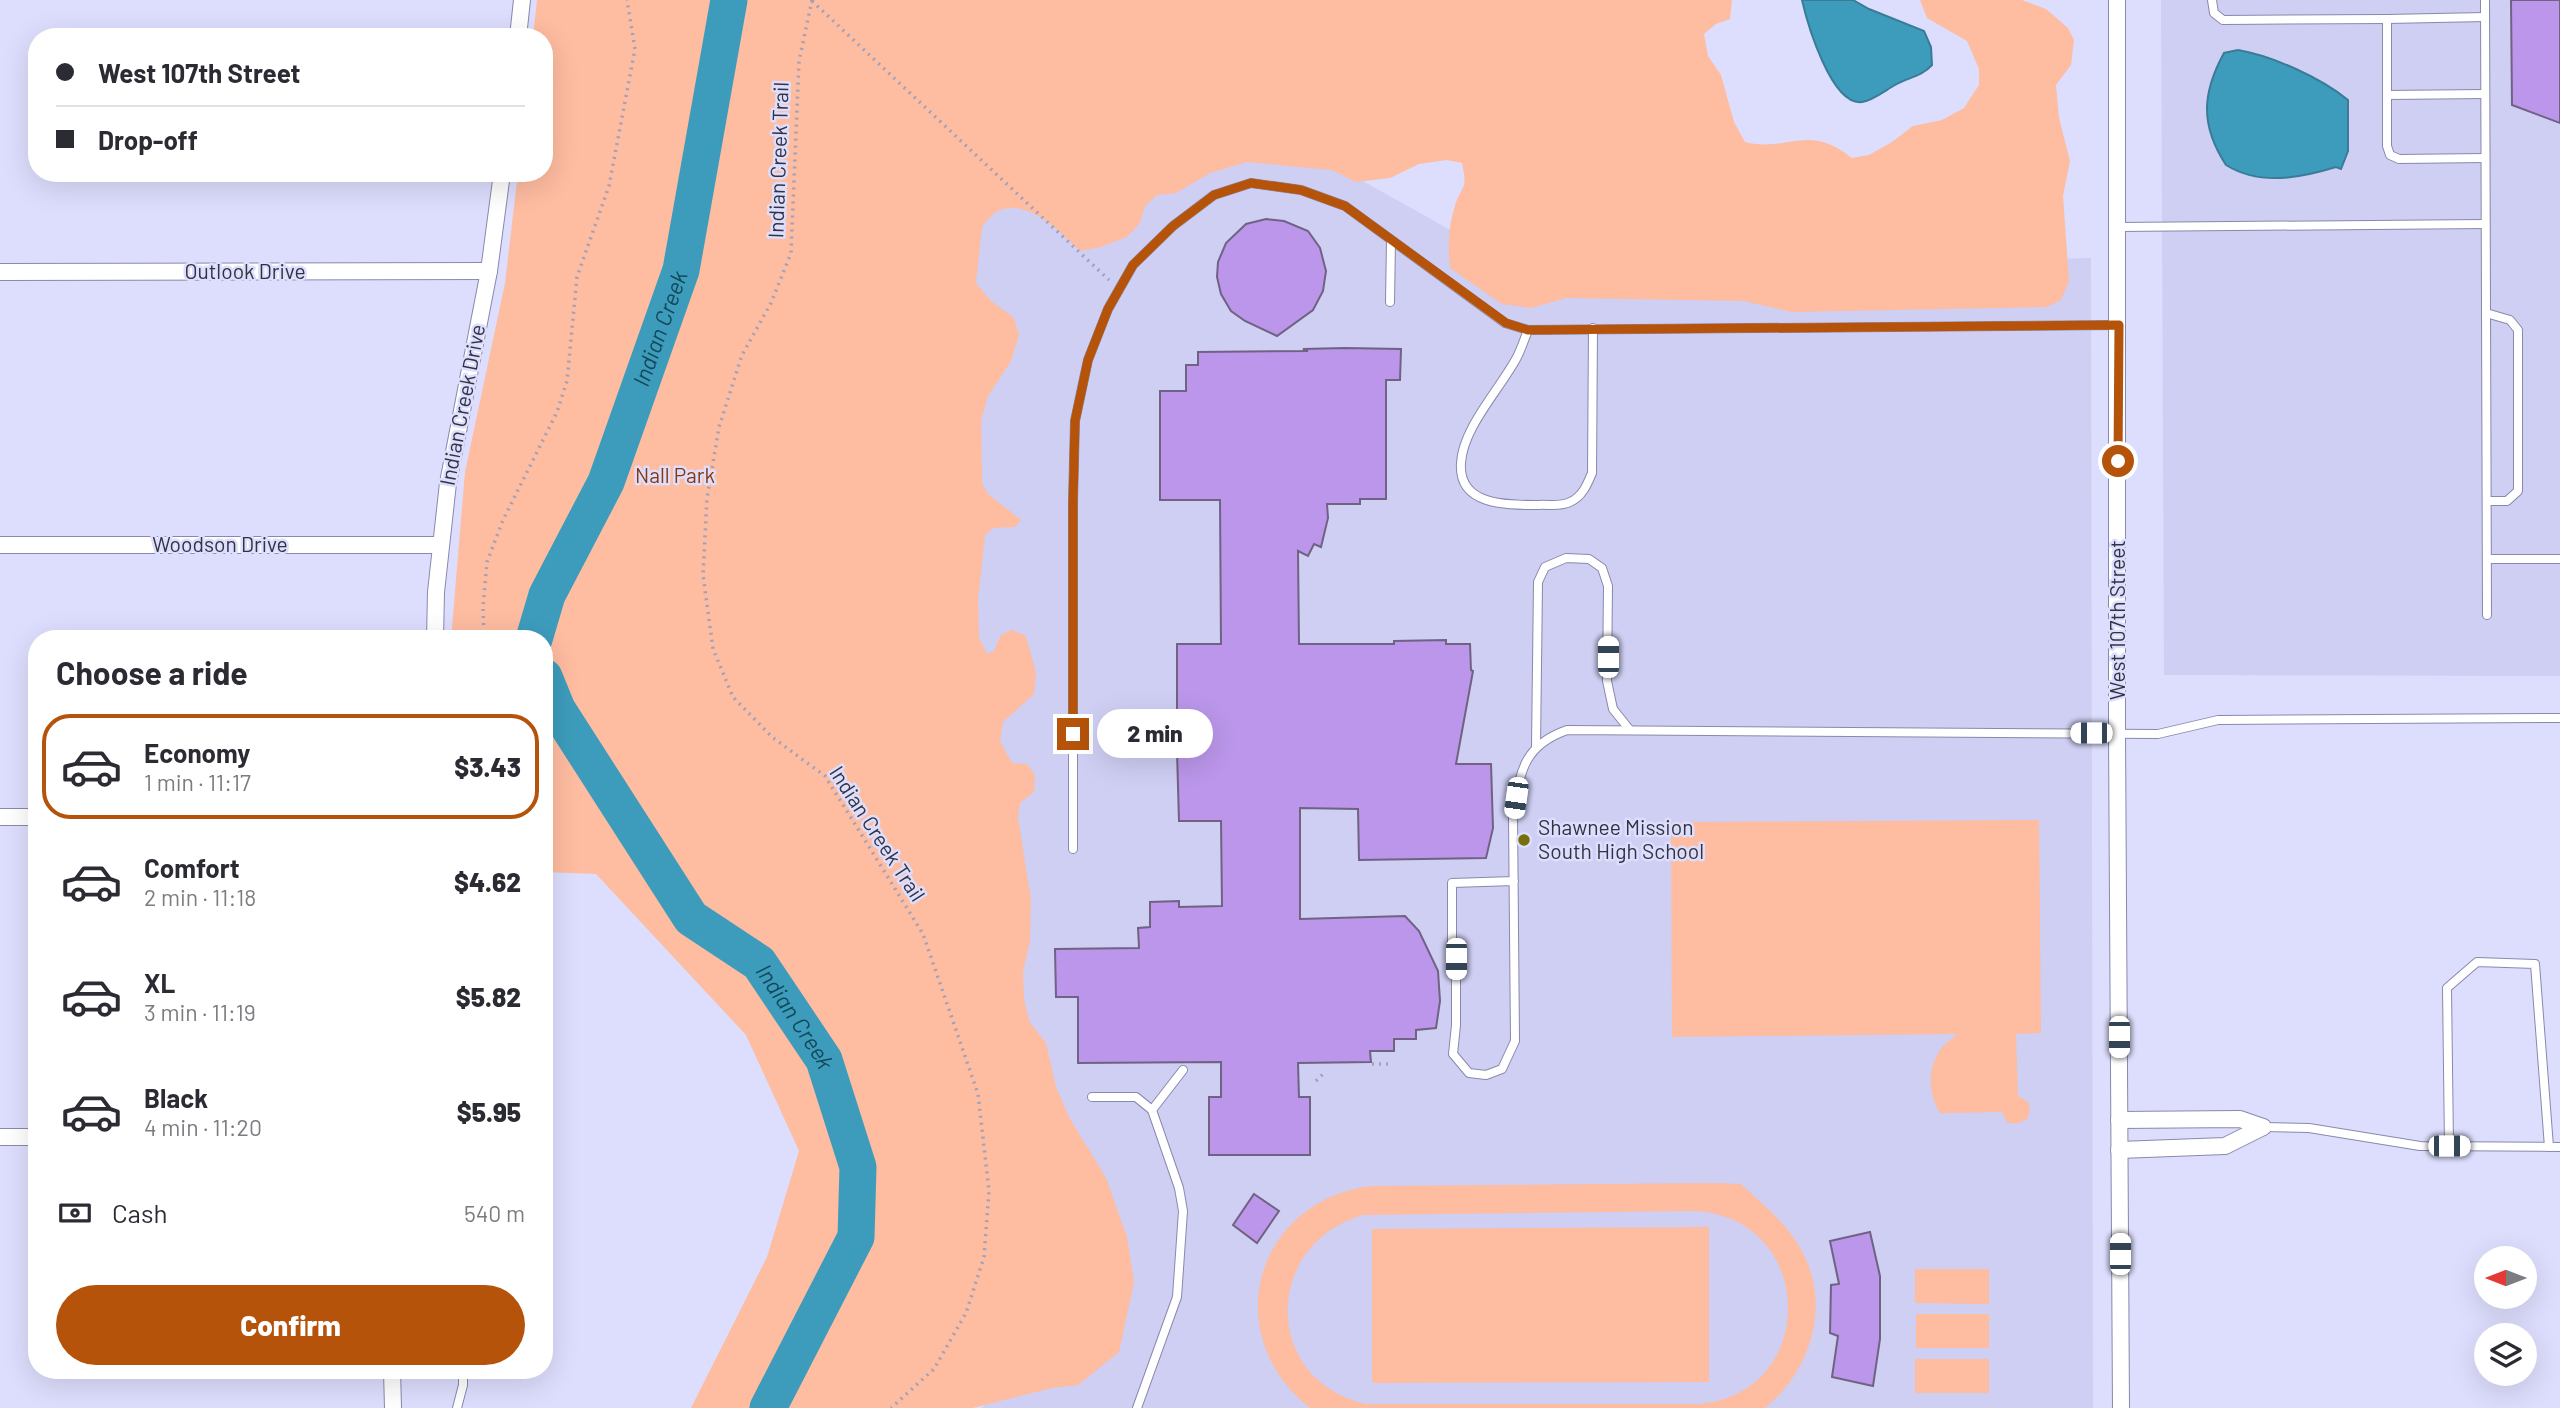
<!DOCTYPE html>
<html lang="en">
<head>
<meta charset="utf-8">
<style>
  :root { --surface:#fff; --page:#f7f7f7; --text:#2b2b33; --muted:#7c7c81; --line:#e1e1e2; --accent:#b45309 }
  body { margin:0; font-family:Barlow,sans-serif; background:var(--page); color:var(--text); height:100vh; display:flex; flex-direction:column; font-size:26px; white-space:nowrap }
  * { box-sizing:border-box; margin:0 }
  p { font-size:23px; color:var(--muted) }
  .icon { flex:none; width:38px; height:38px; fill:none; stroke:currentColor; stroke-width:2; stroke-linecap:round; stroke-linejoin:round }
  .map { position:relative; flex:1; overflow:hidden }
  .sheet { position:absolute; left:28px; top:630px; width:525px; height:749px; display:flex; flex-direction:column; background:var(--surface); border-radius:28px; box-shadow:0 7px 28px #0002 }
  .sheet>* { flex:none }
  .hud { position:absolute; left:28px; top:28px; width:525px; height:154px; border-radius:28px; box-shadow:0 7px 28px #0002; display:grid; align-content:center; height:154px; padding:0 28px; background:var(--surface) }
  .needle { width:46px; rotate:270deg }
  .buttons { position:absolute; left:2474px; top:1246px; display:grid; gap:14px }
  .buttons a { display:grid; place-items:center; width:63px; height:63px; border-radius:50%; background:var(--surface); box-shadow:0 7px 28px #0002; font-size:35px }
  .end { position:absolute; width:32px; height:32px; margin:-16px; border:9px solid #b45309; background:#fff; box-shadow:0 0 0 4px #fff }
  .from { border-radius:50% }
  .bubble { position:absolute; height:49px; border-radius:24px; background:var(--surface); box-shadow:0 7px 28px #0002; font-size:23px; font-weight:800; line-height:49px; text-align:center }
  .car { position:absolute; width:21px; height:42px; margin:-21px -10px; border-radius:9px; box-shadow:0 0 5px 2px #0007; background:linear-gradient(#fff 24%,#345 0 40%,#fff 0 76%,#345 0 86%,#fff 0) }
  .hud b { display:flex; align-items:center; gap:24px; height:66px; font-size:26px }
  .hud b+b { border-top:2px solid var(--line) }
  .hud i { width:18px; height:18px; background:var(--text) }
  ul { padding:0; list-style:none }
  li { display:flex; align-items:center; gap:21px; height:105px; margin:0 14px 10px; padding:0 14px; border:4px solid transparent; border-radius:28px }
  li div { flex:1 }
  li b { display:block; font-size:26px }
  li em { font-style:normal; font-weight:800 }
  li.on { border-color:var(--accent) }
  li>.icon { width:63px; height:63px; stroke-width:1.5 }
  h2 { padding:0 28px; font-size:32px; line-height:84px }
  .pay { display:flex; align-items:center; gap:18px; height:77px; padding:0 28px; font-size:26px }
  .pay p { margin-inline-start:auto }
  .action { display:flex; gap:14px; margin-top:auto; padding:14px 28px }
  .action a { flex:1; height:80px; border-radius:42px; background:var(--accent); color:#fff; font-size:28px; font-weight:800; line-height:80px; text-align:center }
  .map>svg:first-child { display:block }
  .built { fill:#cecff3 }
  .green { fill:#febca0; fill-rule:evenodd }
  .water { fill:#3d9cbc; stroke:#3a7c97; stroke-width:2 }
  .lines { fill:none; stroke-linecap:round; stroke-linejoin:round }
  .river { stroke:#3d9cbc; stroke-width:37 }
  .building { fill:#bb96ea; stroke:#706283; stroke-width:2 }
  .service-casing { stroke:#8889ac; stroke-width:10 }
  .minor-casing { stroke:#8889ac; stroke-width:18 }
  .path { stroke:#a0a1ba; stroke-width:3.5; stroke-dasharray:2 5; stroke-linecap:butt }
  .service { stroke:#fff; stroke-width:8 }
  .minor { stroke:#fff; stroke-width:16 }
  .route { stroke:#b45309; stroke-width:9 }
  .poi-dot { fill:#776e0c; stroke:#dddefd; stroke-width:2.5 }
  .labels { text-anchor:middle; stroke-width:5; stroke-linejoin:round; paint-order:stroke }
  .street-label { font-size:21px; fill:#323342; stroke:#dddefd }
  .park-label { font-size:21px; fill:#89370a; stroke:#dddefd }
  .poi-label { font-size:21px; fill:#323342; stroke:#dddefd; text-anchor:start }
  .water-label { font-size:23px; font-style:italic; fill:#13495a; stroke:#dddefd }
</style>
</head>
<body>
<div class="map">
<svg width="2560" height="1408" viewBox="0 0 2560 1408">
  <rect width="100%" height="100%" fill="#dddefd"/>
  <g class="built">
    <polygon points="2161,0 2560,0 2560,676 2164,675"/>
    <polygon points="1193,154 1334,165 1524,271 2091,258 2093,1408 982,1408 1037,1320 917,228"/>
  </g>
  <g class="green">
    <path d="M537,0H1732L1730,19L1716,24L1704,34L1708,56L1721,75L1734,122L1745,142C1789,153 1807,122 1852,158L1869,155L1892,142L1913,126L1942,120L1964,108L1979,85V69L1967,41L1927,18L1920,0H2022L2046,9L2068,28L2074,40L2071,65L2056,85L2059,118L2070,161L2063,196L2069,281L2061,300L2046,307L1792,312L1744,301L1566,298L1531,308L1502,304L1450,268C1448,247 1448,227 1455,206C1462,183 1468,192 1462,163L1447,160L1419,164L1390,178L1356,182L1332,170L1247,162L1210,173L1176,193L1157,195L1145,206L1140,223L1127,237L1101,247L1080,251C1060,232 1029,198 998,211C992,214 986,222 982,227L976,283L991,301L1014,318L1019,335L1011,361L988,396L981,421L982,483L988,494L1021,520L1015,527L993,528L985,535L978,600L979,638L987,654L994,651L1001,635L1012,630L1026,636L1036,673L1034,694L1003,722L1000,741L1012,763L1027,764L1035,775L1034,792L1020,803L1018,817L1031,900L1030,941L1023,972L1024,999L1029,1021L1046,1043L1056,1087L1070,1119L1106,1178L1127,1237L1134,1282L1119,1352L1078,1385L1052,1388L973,1408H691L767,1257L799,1151L746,1035L596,874L544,872V639H451L465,472L505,283L518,173H544V37H533Z"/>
    <path d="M2039,820L2041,1033L2016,1034L2018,1096L2028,1102L2030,1110L2027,1119C2020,1123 2015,1125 2007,1122L2002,1112L1940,1113C1928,1094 1927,1067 1941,1049C1945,1043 1953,1038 1957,1034L1672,1037L1671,822Z"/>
    <path d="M1711,1183L1741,1184C1760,1202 1783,1220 1797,1243C1833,1298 1814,1368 1765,1408H1310C1218,1335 1254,1202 1370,1186ZM1693,1211C1817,1215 1821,1396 1697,1404H1366C1262,1381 1262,1244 1363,1215Z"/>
    <polygon points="1709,1227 1709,1382 1372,1383 1372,1229"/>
    <polygon points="1915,1269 1989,1269 1989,1304 1915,1303"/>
    <rect x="1916" y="1314" width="73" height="34"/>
    <rect x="1915" y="1359" width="74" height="34"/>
  </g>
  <g class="water">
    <path d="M1802,0H1853L1869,9L1924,31L1931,47L1932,65C1921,77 1909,77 1895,85C1886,90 1872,101 1862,102C1831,106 1807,22 1802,0Z"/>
    <path d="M2238,50C2273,56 2321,78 2348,100V151L2341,169L2336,167C2300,178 2260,186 2226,165C2200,125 2202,93 2224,53Z"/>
  </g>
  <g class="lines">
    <g class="river">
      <path id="s1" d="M534,639L547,595L606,482L681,270L729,0"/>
      <path id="s2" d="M544,677L557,709L691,918L759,963L824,1060L858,1167L856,1237L768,1408"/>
    </g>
  </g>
  <g class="building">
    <polygon points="2511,0 2560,0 2560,123 2512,105"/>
    <polygon points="1266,219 1284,221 1308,231 1320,248 1326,271 1323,291 1313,310 1277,336 1245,321 1231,311 1221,294 1217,277 1218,262 1226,243 1246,224"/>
    <polygon points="1345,348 1401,349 1400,380 1386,380 1386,499 1360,499 1360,504 1327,504 1328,518 1321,547 1314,544 1308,556 1298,551 1299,644 1394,644 1394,641 1446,640 1446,644 1470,644 1471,670 1473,671 1456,764 1491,764 1493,828 1486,858 1359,860 1358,809 1300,808 1300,919 1405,916 1419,931 1438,971 1440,1001 1436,1028 1416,1030 1416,1039 1394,1039 1394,1051 1370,1051 1371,1062 1298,1063 1299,1097 1310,1097 1310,1155 1209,1155 1209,1097 1221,1097 1221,1062 1078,1063 1078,997 1056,997 1055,949 1139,948 1138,928 1150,927 1150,902 1179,901 1179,907 1222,906 1221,821 1179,821 1177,752 1177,644 1221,644 1220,500 1160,500 1160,391 1186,391 1186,365 1198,365 1198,352 1308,351 1303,349"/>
    <polygon points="1254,1194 1279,1211 1257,1243 1233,1225"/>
    <polygon points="1870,1232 1880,1276 1880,1339 1873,1386 1832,1377 1838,1336 1830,1333 1831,1285 1839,1284 1830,1241"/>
  </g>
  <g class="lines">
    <defs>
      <g id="service">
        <polyline points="2212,0 2214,13 2223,20 2387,19"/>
        <polyline points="2485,0 2487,615"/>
        <polyline points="2485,17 2387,19 2387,146 2390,155 2399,159 2485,158"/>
        <polyline points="2387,95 2485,94"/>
        <polyline points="2118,227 2485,224"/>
        <polyline points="1390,302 1391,240"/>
        <polyline points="2486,313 2510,320 2518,330 2518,491 2507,501 2487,501"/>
        <path d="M1528,330C1524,340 1521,350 1516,359C1499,390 1463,428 1461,463C1458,506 1507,505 1538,505C1548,504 1561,507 1570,502C1582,497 1587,485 1592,473L1593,328"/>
        <polyline points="2487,559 2560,559"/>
        <polyline points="1536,747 1538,582 1545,567 1566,558 1589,559 1602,568 1608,586 1607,681 1613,709 1629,729"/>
        <polyline points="1073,849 1073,501 1075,421 1088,360 1108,309 1133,265 1173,226 1214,195 1251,183 1301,190 1345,206 1505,323 1528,330 2119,325"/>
        <path d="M1514,881L1452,883V951L1456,959V1025L1453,1054L1469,1073L1486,1075L1502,1069L1515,1041L1513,816C1520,773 1522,746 1567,730L2158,734L2218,720L2560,718"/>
        <polyline points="1092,1097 1136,1097 1152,1110"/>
        <polyline points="2263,1127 2309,1128 2420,1146 2560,1147"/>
        <polyline points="2449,1146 2447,988 2477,962 2535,964 2549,1147"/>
        <polyline points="457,1408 463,1385 463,1370"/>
        <polyline points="1137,1408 1177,1297 1183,1211 1179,1188 1152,1110 1183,1070"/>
      </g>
      <g id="minor">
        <polyline points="2117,0 2117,733 2121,1408"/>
        <polyline points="518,37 522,0"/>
        <polyline points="0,272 489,271"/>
        <polyline points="0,545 440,545"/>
        <polyline points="435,639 436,592 448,483 489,271 502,173"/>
        <polyline points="0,817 37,817"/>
        <polyline points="2119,1120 2240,1119 2263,1127"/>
        <polyline points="0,1137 37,1137"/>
        <polyline points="2119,1150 2225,1146 2263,1127"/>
        <polyline points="392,1370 393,1408"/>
      </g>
    </defs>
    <use href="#service" class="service-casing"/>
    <use href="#minor" class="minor-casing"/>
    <g class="path">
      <polyline points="812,0 799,61 791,253 771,303 742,355 719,427 707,498 703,575 713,649 733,697 772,737 825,776 876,858 923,934 978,1094 989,1191 984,1257 966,1313 934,1369 891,1408"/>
      <polyline points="812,1 1109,280"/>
      <polyline points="484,639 483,607 487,562 503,520 557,412 567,381 577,277 609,186 635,49 627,0"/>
      <polyline points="1372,1064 1390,1064"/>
      <polyline points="1316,1081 1325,1072"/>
    </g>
    <use href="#service" class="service"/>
    <use href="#minor" class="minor"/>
  </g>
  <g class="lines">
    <polyline class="route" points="1073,734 1073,502 1075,421 1088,360 1108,309 1133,265 1173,226 1214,195 1251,183 1301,190 1345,206 1506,323 1528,330 2119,325 2118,461"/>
  </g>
  <circle class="poi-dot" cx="1524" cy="840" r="7"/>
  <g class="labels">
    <g class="street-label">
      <text transform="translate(779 160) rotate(-88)" y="7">Indian Creek Trail</text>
      <text x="245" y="279">Outlook Drive</text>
      <text transform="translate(463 405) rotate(-79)" y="7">Indian Creek Drive</text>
      <text x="220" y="552">Woodson Drive</text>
      <text transform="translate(2118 620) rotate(-90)" y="7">West 107th Street</text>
      <text transform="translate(877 834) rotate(57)" y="7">Indian Creek Trail</text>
    </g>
    <g class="park-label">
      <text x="675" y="483">Nall Park</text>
    </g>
    <g class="poi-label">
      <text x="1538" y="835">Shawnee Mission<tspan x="1538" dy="24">South High School</tspan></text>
    </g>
    <g class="water-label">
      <text dy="8" stroke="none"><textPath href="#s1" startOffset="336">Indian Creek</textPath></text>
      <text dy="8" stroke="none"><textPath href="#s2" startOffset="429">Indian Creek</textPath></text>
    </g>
  </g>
</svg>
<div class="buttons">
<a><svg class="needle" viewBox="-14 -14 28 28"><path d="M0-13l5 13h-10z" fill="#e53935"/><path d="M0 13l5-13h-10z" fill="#7c7c81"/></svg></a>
<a><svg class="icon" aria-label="layers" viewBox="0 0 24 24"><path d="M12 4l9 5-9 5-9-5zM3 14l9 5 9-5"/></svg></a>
</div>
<i class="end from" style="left:2118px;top:461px"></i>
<i class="end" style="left:1073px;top:734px"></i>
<div class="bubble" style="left:1097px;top:709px;width:116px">2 min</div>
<i class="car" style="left:1608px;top:657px;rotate:0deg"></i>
<i class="car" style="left:2091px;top:733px;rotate:270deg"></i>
<i class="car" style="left:1516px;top:798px;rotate:188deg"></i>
<i class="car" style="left:1456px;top:959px;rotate:180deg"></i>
<i class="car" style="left:2119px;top:1037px;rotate:180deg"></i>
<i class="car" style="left:2449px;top:1146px;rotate:90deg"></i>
<i class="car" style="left:2120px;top:1254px;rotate:0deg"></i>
<div class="hud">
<b><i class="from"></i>West 107th Street</b>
<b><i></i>Drop-off</b>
</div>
<section class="sheet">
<h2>Choose a ride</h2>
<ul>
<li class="on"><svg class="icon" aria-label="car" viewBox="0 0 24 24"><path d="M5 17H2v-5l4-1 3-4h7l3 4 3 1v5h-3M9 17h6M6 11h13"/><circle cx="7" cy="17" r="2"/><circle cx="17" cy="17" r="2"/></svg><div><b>Economy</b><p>1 min · 11:17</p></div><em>$3.43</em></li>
<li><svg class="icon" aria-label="car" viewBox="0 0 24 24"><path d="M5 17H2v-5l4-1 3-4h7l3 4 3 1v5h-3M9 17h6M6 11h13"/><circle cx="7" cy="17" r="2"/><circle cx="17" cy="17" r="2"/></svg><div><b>Comfort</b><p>2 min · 11:18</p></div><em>$4.62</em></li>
<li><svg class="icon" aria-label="car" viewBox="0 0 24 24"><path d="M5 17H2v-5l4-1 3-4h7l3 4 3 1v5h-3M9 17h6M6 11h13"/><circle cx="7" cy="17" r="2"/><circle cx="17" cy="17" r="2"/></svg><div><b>XL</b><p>3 min · 11:19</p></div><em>$5.82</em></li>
<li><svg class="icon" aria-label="car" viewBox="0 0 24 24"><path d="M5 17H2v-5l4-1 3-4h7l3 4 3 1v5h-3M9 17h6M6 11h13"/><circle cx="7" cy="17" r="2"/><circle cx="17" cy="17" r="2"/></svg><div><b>Black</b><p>4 min · 11:20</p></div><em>$5.95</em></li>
</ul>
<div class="pay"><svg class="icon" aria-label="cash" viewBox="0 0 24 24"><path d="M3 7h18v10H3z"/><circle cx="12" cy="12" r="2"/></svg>Cash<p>540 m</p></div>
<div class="action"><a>Confirm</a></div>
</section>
</div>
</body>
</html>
